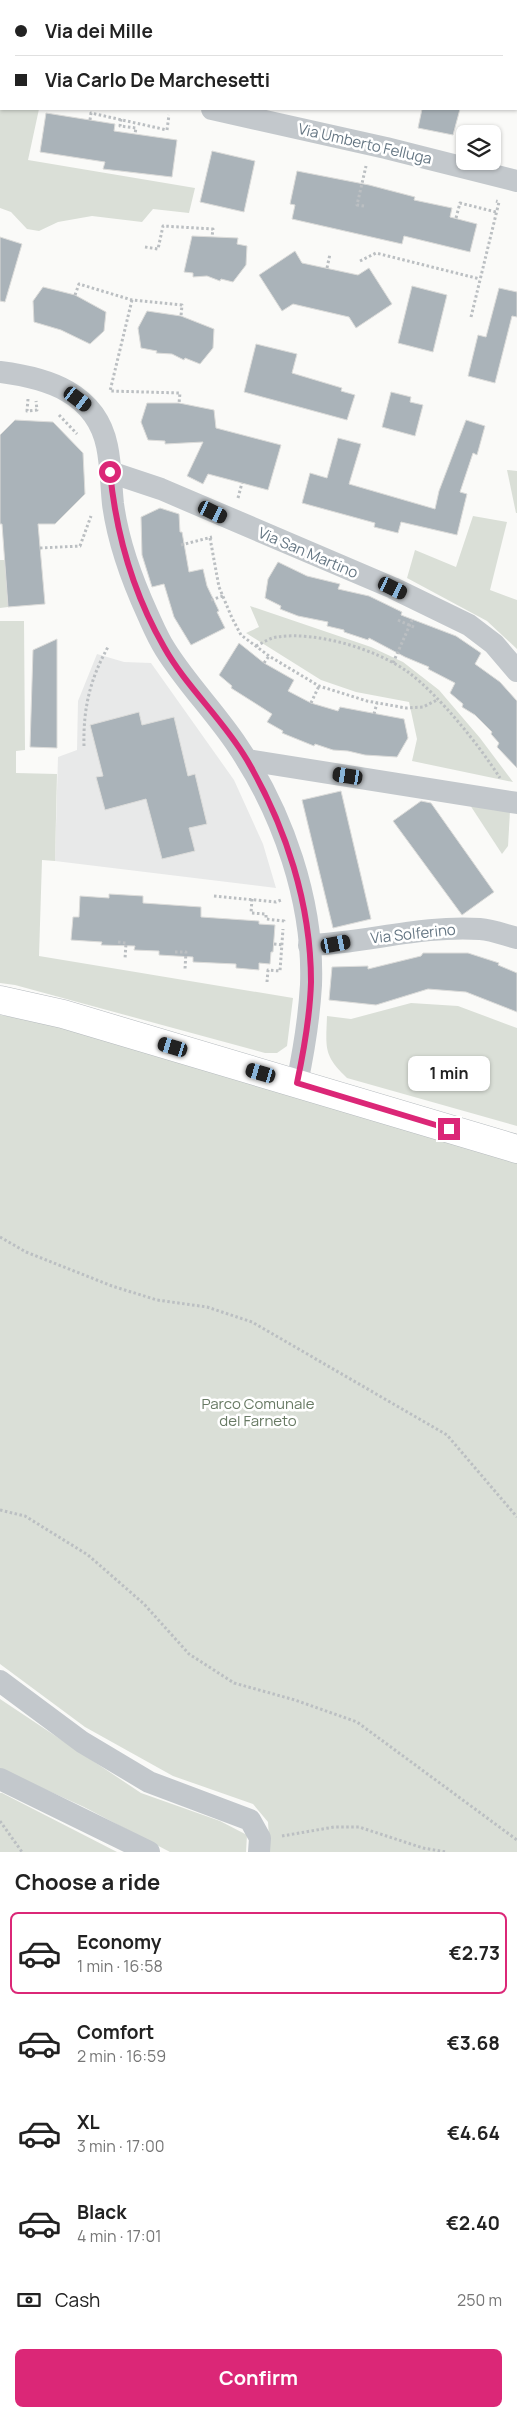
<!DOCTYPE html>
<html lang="en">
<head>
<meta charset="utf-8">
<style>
  :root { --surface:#fff; --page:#f2f2f2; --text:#222; --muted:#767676; --line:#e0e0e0; --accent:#db2777 }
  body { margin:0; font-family:Manrope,sans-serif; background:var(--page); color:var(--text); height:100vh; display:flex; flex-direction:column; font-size:19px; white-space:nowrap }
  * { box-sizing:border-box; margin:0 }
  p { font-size:16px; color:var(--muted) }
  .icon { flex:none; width:28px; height:28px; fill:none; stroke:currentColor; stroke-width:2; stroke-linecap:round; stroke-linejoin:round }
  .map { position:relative; height:1852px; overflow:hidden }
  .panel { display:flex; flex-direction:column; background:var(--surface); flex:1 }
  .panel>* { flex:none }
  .banner { position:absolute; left:0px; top:0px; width:518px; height:110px; box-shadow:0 1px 4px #0004; display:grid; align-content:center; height:110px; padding:0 15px; background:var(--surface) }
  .buttons { position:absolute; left:456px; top:125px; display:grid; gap:10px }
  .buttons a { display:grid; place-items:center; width:45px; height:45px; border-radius:8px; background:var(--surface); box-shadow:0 1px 4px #0004; font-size:25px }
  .end { position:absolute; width:22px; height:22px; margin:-11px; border:6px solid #db2777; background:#fff; box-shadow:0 0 0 2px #fff }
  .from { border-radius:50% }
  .bubble { position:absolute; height:35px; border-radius:8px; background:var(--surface); box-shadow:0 1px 4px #0004; font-size:16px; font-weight:700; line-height:35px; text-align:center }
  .car { position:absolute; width:15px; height:30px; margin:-15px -8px; border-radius:6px; box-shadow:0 0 4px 1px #0007; background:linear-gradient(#222 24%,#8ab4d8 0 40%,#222 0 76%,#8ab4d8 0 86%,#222 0) }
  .banner b { display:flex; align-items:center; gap:18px; height:48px; font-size:19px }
  .banner b+b { border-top:1px solid var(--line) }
  .banner i { width:12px; height:12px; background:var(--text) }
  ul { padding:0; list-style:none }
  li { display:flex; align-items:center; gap:15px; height:82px; margin:0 10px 8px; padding:0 5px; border:2px solid transparent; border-radius:8px }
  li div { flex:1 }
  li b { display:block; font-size:19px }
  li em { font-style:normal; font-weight:700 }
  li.current { border-color:var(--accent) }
  li>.icon { width:45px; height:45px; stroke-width:1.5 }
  h2 { padding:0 15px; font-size:22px; line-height:60px }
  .pay { display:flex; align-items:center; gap:12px; height:55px; padding:0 15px; font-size:19px }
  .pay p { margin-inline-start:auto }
  .action { display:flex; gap:10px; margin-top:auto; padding:10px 15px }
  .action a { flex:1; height:58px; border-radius:8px; background:var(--accent); color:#fff; font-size:20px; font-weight:700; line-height:58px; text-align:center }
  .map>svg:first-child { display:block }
  .built { fill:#e8e9e9 }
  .green { fill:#dadfd7 }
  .building { fill:#aab3b9; stroke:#dcdcda }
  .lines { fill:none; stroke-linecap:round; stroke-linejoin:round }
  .major-casing { stroke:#b5babe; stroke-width:29 }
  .path { stroke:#bbbfc2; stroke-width:3; stroke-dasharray:2.5 2.5; stroke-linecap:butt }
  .minor { stroke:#c3c8cc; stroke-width:22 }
  .major { stroke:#fff; stroke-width:28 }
  .route { stroke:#db2777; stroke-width:6 }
  .labels { text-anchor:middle; stroke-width:5; stroke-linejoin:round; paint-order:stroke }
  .street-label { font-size:15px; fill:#657683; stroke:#fff }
  .park-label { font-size:15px; fill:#687a64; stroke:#fff }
</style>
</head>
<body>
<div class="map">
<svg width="517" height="1852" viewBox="0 0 517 1852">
  <rect width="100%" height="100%" fill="#fafaf8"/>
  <polygon class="built" points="97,654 124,662 151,663 234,780 263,844 276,888 55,861 58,757 77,750 78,701"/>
  <g class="green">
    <polygon points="45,0 201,0 201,1 44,1"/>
    <polygon points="0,91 1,109 39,109 28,160 195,188 189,213 153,209 142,222 92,216 58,222 39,231 27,229 11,212 0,208"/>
    <polygon points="507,470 517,471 517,513 516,513"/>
    <polygon points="473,516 507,522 490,590 517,600 517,649 487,621 407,578 415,550 456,567"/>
    <polygon points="0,560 5,560 8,607 0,608"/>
    <polygon points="250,606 371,647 403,662 439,690 480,738 513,782 412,761 417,739 409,702 356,692 321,680 246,633 259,627"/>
    <polygon points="0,621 24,621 25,750 16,751 16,773 57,774 55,861 42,860 39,956 293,998 287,1046 277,1053 265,1053 15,985 0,983"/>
    <polygon points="470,805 510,811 508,846 502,854"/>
    <path d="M411,1003L458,1006L517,1028V1126L347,1078C323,1055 326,1048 327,1016L351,1019Z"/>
    <polygon points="0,1015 34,1020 517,1162 517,1852 270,1852 268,1822 253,1804 173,1776 85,1727 0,1664"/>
    <polygon points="0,1699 141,1793 220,1821 247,1835 246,1852 170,1852 84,1807 9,1773 0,1770"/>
    <polygon points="0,1793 2,1793 117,1852 0,1852"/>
  </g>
  <g class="building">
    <polygon points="422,109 460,109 453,135 418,128"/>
    <polygon points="46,113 115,124 114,131 177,140 172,177 103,169 105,162 40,152"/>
    <polygon points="212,151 255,161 244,212 200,202"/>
    <polygon points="297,171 369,185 415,197 414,200 452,208 450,217 477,224 470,252 404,236 402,244 292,219 295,205 290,204"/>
    <polygon points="192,236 238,238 237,244 247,246 246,265 233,282 221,279 220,281 207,276 193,277 193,273 184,272"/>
    <polygon points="0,237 22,244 5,302 0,301"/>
    <polygon points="295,251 302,263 358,275 369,268 392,304 356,328 349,317 293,304 282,311 259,275"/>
    <polygon points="412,286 447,295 433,352 398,343"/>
    <polygon points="43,287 75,295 106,312 104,331 90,344 61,330 34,322 33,301"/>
    <polygon points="499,288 517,292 517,317 512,316 495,383 468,376 478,335 486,337"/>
    <polygon points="147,311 181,316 214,329 213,348 200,364 185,358 184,360 172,354 156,353 157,351 141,348 138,328"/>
    <polygon points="256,344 297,354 292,373 342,388 341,391 355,395 347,420 244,392"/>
    <polygon points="391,392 411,397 410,402 423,405 415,436 382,427"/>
    <polygon points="147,403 179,403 214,410 216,428 281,445 268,490 208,474 203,484 187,476 203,442 165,444 165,441 148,440 141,422"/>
    <polygon points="15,420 53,422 83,453 85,494 55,524 38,524 45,604 8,607 2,524 0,524 0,435"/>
    <polygon points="466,420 485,426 477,455 473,453 460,492 467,494 457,535 401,522 398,533 374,527 375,523 302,503 310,473 327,478 338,438 361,444 349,484 435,509 439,491"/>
    <polygon points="160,508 179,514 180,532 182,532 189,572 203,569 207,586 219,611 217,612 225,628 191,645 174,617 164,584 152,587 142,555 141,517"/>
    <polygon points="278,562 307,576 340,584 338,589 369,596 402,612 401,615 456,636 481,653 475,664 500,682 517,701 517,768 497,747 499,743 491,734 492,732 475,715 462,707 463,704 450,693 455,683 428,669 429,667 405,657 369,638 368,640 344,632 344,630 327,626 328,622 298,616 280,609 281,606 265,598 268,579"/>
    <polygon points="57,639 57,748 30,747 33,650"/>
    <polygon points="239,643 264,663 294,680 288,691 311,703 338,711 340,707 404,719 408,738 397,757 365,755 348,751 333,750 315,744 314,746 282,733 283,731 267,722 272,714 231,688 232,686 219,675"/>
    <polygon points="139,712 142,725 174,717 188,776 195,774 207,824 189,828 195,851 162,859 146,799 105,810 96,777 103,776 90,725"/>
    <polygon points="341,791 371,919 333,928 302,800"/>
    <polygon points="421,801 431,803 494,892 462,915 393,821"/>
    <polygon points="109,894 143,896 143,903 201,907 201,917 259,921 259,924 275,925 273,952 271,952 270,964 259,963 259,970 236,968 236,964 193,962 193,957 159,955 159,951 134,950 135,946 101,945 102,942 71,940 73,917 79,917 80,896 109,898"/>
    <polygon points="423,953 468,953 499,963 498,965 517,973 517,1012 466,992 428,989 376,1005 329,1000 332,967 368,966 368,969 421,956"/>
  </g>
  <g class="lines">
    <defs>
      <polyline id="major" points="0,1000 63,1014 517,1149"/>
    </defs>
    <use href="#major" class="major-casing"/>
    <g class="path">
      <polyline points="0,39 1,39"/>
      <polyline points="121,119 120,126 136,128 135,134"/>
      <polyline points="90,120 91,113 167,130 169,115"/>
      <polyline points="364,206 357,205 366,166"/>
      <polyline points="456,218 460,203 496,212"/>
      <polyline points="145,247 158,249 163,226 213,229 212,237"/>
      <polyline points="360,261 376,253 480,279"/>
      <polyline points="327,268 330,254"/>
      <polyline points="75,295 79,284 132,300 182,305 181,316"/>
      <polyline points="132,300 110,391 180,393 179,403"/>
      <polyline points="471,317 499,202 496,201"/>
      <polyline points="28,399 27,411 37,410 36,401"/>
      <polyline points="59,415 77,434"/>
      <polyline points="238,498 242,483"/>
      <polyline points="210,538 219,587 232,618 241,635 269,656 319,686 367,701 406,708 423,707 437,700"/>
      <polyline points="181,545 212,537"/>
      <polyline points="40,548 80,546 91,516"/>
      <polyline points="211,600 223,596"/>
      <polyline points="398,620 416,628"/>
      <path d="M256,646C263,643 269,638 277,637C316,631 376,649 408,672C439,695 479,745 500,778"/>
      <polyline points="264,663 269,656"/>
      <polyline points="393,663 412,620"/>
      <polyline points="311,703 319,686"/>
      <polyline points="374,714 377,703"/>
      <path d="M84,746C83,709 90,679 108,647"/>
      <polyline points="214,896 276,902 281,900"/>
      <polyline points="252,899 251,913 266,914 266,919 284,921 284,923"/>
      <polyline points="118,942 126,943 125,959"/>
      <polyline points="274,944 283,945"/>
      <polyline points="175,952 186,952 185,969"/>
      <polyline points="267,982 268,970 280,971 283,929"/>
      <polyline points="0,1237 26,1252 112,1286 157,1300 207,1307 252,1322 447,1435 517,1517"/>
      <polyline points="0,1510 25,1516 88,1555 144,1604 189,1654 234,1683 295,1700 357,1722 517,1840"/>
      <polyline points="0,1821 22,1852"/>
      <polyline points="282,1836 334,1827 359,1827 423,1848 446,1852"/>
    </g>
    <g class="minor">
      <polyline points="0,65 1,65"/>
      <polyline points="212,109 386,148 517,181"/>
      <path d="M0,372C48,378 96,393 107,446C111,465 111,485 113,504C118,542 132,580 148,615C153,626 158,638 165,649C186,683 215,712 237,745C283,813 314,902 311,985C309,1018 304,1050 297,1083"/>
      <polyline points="110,472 161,489 393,588 469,625 494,644 517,671"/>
      <polyline points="247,760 517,803"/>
      <path d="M309,945C366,943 421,925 480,929C493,930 505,935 517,938"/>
      <polyline points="0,1681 82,1742 149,1782 250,1820 260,1838 259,1852"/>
      <polyline points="0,1779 149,1852"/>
    </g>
    <use href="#major" class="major"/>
  </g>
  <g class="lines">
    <path class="route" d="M110,472C116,533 133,593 164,647C187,688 223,719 247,760C286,827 311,904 311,982C310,1017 304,1050 297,1083L449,1129"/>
  </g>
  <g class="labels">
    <g class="street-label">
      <text transform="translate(365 144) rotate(13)" y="5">Via Umberto Felluga</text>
      <text transform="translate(308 553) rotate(23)" y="5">Via San Martino</text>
      <text transform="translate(413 934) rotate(-6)" y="5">Via Solferino</text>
    </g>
    <g class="park-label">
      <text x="258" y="1409">Parco Comunale<tspan x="258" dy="17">del Farneto</tspan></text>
    </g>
  </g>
</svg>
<div class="buttons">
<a><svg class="icon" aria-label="layers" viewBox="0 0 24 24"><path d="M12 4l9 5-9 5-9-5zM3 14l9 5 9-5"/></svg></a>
</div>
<i class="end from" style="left:110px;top:472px"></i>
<i class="end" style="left:449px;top:1129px"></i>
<div class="bubble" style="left:408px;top:1056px;width:82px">1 min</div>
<i class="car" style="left:78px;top:399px;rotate:127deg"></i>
<i class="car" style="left:213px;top:512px;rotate:116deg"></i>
<i class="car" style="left:393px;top:588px;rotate:116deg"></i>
<i class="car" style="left:348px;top:776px;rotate:279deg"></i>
<i class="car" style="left:336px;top:944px;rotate:79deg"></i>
<i class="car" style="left:173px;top:1047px;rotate:287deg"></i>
<i class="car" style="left:261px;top:1073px;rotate:286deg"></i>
<div class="banner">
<b><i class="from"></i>Via dei Mille</b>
<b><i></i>Via Carlo De Marchesetti</b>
</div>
</div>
<section class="panel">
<h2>Choose a ride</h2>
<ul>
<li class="current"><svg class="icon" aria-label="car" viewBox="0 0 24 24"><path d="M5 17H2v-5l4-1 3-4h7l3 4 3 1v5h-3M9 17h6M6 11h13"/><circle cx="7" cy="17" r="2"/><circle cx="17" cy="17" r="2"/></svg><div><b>Economy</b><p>1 min · 16:58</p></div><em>€2.73</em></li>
<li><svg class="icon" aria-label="car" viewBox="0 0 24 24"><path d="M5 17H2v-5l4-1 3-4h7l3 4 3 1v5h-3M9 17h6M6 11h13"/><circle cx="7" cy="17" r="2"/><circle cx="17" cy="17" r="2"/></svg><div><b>Comfort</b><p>2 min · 16:59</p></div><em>€3.68</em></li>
<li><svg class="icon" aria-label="car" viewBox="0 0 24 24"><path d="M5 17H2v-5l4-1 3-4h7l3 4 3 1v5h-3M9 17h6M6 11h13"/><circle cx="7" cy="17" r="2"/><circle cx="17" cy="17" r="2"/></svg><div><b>XL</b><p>3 min · 17:00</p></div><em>€4.64</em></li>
<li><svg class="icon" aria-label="car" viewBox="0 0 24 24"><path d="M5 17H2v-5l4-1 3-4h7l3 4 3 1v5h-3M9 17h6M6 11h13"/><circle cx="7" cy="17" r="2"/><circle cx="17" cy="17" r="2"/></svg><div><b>Black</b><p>4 min · 17:01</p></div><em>€2.40</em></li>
</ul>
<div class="pay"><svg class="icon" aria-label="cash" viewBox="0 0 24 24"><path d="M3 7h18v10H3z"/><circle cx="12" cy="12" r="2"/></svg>Cash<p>250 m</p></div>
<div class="action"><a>Confirm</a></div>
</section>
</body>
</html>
